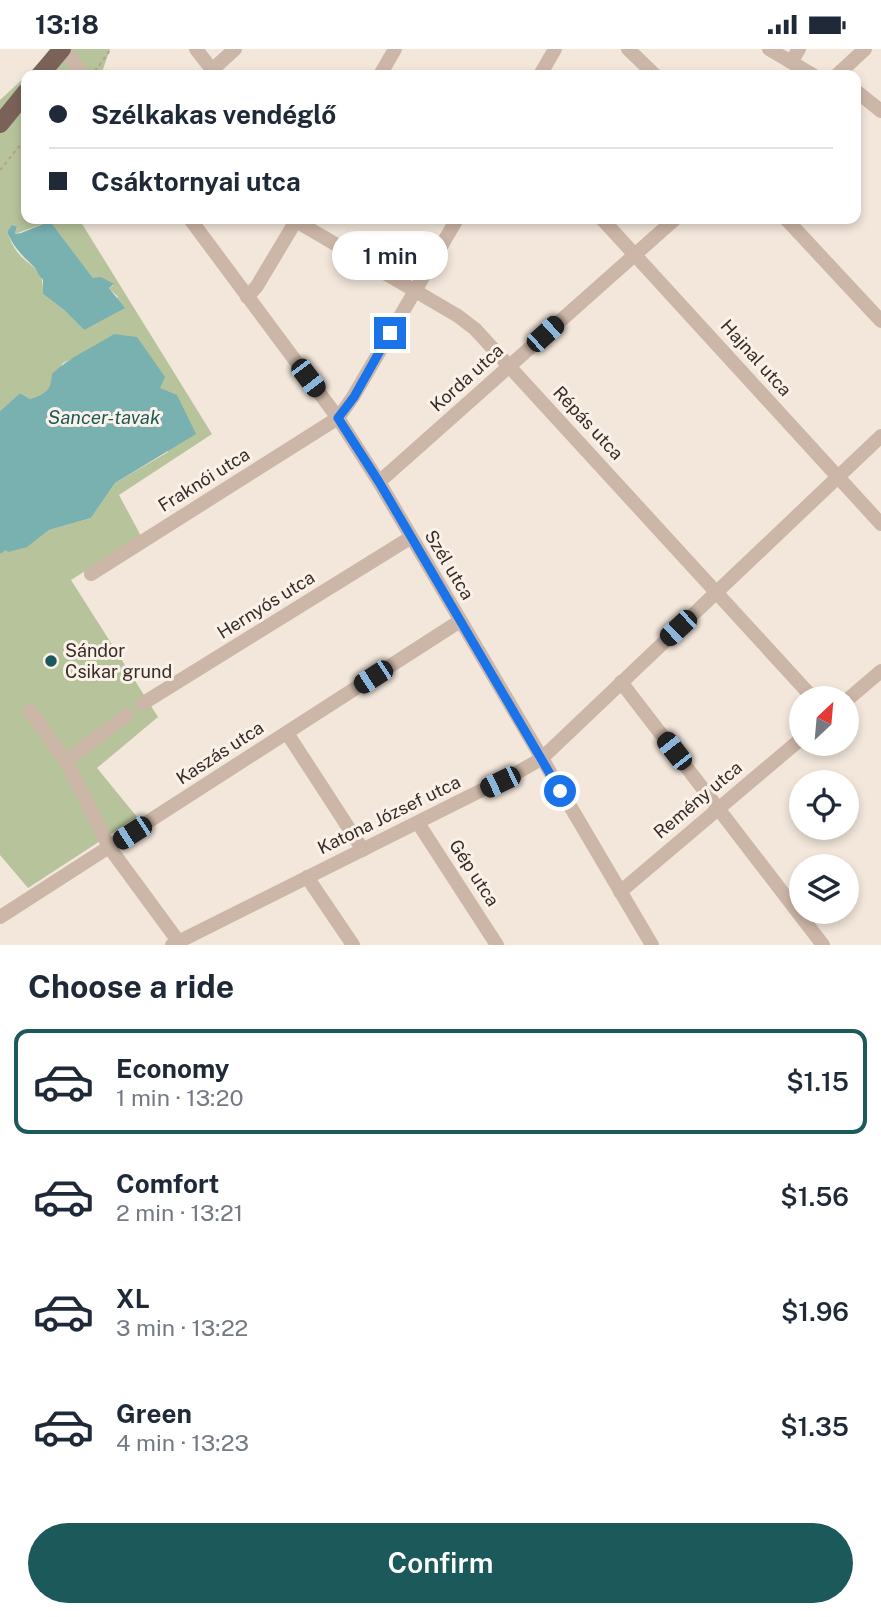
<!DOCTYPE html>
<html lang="en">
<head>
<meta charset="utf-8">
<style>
  :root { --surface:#fff; --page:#f6f6f7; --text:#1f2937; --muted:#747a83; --line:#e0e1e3; --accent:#1c595b }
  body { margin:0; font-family:"Public Sans",sans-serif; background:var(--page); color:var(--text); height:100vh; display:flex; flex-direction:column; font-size:26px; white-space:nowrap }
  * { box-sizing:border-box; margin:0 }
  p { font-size:23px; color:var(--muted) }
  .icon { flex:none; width:38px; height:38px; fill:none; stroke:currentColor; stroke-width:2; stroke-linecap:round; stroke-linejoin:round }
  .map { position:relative; height:896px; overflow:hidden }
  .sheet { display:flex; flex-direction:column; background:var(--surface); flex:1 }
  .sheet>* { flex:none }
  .guide { position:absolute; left:21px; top:21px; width:840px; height:154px; border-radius:14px; box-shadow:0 4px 10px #0003; display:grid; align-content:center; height:154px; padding:0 28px; background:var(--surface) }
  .needle { width:46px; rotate:26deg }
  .controls { position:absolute; left:789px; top:637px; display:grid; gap:14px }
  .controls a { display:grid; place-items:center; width:70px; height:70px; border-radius:50%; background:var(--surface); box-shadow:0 4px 10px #0003; font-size:35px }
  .end { position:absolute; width:32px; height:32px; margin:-16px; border:9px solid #1a73e8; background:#fff; box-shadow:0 0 0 4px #fff }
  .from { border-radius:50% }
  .bubble { position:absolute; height:49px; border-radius:24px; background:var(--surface); box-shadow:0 4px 10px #0003; font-size:23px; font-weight:600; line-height:49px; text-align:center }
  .car { position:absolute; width:21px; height:42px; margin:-21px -10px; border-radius:9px; box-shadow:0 0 5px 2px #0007; background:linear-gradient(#222 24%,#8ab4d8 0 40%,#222 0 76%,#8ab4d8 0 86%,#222 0) }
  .guide b { display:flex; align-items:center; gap:24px; height:66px; font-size:26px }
  .guide b+b { border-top:2px solid var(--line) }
  .guide i { width:18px; height:18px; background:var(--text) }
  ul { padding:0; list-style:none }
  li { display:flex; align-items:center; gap:21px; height:105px; margin:0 14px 10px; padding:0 14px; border:4px solid transparent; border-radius:14px }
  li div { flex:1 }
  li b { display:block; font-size:26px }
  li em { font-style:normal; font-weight:600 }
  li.selected { border-color:var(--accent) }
  li>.icon { width:63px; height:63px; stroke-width:1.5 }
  h2 { padding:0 28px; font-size:32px; line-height:84px }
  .action { display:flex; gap:14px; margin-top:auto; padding:14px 28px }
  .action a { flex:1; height:80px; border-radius:42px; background:var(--accent); color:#fff; font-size:28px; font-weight:600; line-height:80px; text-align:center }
  .status { display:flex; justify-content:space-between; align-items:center; height:49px; padding:0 35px; background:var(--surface); direction:ltr }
  .status svg { height:19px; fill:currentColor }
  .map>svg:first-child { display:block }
  .green { fill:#b7c39b; fill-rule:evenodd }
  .water { fill:#79b1b1 }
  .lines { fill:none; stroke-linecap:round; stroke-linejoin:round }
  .path { stroke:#b7a091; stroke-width:2; stroke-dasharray:3.5 3.5; stroke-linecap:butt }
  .minor { stroke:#ccb6a7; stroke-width:14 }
  .major { stroke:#7a6258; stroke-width:18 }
  .route { stroke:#1a73e8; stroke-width:9 }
  .poi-dot { fill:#1c595b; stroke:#faf1e8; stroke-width:2.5 }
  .labels { text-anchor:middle; stroke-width:6; stroke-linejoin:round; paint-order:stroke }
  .street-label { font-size:18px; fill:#382c28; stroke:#faf1e8 }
  .poi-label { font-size:18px; fill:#382c28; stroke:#faf1e8; text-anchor:start }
  .water-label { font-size:19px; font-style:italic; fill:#1c595b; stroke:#faf1e8 }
</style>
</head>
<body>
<div class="status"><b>13:18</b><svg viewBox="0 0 49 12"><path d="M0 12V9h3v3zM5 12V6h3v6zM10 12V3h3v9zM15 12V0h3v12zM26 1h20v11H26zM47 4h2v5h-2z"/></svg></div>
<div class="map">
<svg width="881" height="896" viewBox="0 0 881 896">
  <rect width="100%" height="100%" fill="#f3e7dc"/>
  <g class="green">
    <polygon points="53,0 110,0 101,26 27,26"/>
    <path d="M26,27V170H79L212,385L119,446L141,487L71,531L158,668L97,719L137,768L28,839L0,806V505L2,503L0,490L26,498L49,481L91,469L115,434L168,403L160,339L115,285L79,307L63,314L45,345L30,350L20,344L0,362V51ZM50,172L93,229L114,236L109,239L118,248L84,281L64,261L43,245C44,219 33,221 18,204C13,198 10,190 7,183L13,176L17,177L15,185Z"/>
  </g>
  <g class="water">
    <path d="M50,172L93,229L101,228L114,235L109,239L125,259L84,281L64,261L43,245V231C38,226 38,222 33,217C20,204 15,200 7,183L12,176L17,177L15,185L21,184Z"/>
    <path d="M114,285L137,288L165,328L160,339L177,346L196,385L115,434L91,469L49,481L27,498L8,503L6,501L0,505V362L20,344L30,350C45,345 51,342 52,325C69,308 94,298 114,285Z"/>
  </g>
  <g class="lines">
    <g class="path">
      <polyline points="95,22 111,0"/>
      <polyline points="0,121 26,89"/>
    </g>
    <g class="minor">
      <polyline points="63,0 84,26"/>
      <polyline points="196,0 216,26"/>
      <polyline points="628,0 655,26"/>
      <polyline points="769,0 791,13"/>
      <polyline points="799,0 791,13 813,26"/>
      <polyline points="212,21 235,0"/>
      <polyline points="380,26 395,0"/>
      <polyline points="540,26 555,0"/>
      <polyline points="837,26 865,0"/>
      <polyline points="856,42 881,62"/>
      <polyline points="190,170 338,369 379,433 652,896"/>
      <polyline points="602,170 881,475"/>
      <polyline points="786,170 881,272"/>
      <polyline points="296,172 458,267 475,280 813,649"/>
      <polyline points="247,248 257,237 297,170"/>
      <polyline points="379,433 675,170"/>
      <polyline points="91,525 338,369 353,348 457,170"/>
      <polyline points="621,633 823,896"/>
      <polyline points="847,651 881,622"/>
      <polyline points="142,655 410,489"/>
      <polyline points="30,662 66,712 109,798 181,896"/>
      <polyline points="287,684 363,801"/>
      <polyline points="66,712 127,666"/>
      <polyline points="418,774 497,896"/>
      <polyline points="307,828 353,896"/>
      <polyline points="620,843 802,689"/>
      <polyline points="0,868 460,572"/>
      <polyline points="172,896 520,722 541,710 881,387"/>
    </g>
    <g class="major">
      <polyline points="40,26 62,0"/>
      <polyline points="0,75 26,43"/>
    </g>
  </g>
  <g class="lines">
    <polyline class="route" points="390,284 354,348 338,369 379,433 560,742"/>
  </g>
  <circle class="poi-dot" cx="51" cy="612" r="7"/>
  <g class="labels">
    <g class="street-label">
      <text transform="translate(756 309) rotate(48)" y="6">Hajnal utca</text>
      <text transform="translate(467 329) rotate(-42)" y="6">Korda utca</text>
      <text transform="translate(588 374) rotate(47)" y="6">Répás utca</text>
      <text transform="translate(204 431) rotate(-32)" y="6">Fraknói utca</text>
      <text transform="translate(449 516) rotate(59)" y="6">Szél utca</text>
      <text transform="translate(266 556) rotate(-32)" y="6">Hernyós utca</text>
      <text transform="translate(220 704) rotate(-33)" y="6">Kaszás utca</text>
      <text transform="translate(698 751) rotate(-40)" y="6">Remény utca</text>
      <text transform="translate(389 766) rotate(-26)" y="6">Katona József utca</text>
      <text transform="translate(474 824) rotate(57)" y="6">Gép utca</text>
    </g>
    <g class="poi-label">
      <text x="65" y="608">Sándor<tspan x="65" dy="21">Csikar grund</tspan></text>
    </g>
    <g class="water-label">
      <text x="104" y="375">Sancer-tavak</text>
    </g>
  </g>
</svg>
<div class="controls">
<a><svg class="needle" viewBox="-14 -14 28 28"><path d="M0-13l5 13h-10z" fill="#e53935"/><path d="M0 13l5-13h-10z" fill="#747a83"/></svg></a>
<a><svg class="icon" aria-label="locate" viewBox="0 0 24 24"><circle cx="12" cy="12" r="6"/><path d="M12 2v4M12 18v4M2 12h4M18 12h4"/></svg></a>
<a><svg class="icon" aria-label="layers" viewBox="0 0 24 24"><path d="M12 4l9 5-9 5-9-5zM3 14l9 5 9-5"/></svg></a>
</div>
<i class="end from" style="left:560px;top:742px"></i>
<i class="end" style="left:390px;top:284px"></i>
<div class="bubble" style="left:332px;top:182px;width:116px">1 min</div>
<i class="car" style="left:545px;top:285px;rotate:48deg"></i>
<i class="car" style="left:308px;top:329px;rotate:143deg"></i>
<i class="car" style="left:678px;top:579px;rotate:227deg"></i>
<i class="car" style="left:373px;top:628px;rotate:237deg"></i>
<i class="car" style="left:674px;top:702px;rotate:322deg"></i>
<i class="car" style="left:500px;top:733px;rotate:244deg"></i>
<i class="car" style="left:132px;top:784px;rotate:237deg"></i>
<div class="guide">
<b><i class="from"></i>Szélkakas vendéglő</b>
<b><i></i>Csáktornyai utca</b>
</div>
</div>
<section class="sheet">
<h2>Choose a ride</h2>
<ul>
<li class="selected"><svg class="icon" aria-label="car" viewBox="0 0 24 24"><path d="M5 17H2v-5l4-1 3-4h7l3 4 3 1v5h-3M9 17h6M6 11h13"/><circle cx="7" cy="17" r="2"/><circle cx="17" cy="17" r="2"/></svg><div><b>Economy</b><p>1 min · 13:20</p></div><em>$1.15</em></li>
<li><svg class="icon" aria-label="car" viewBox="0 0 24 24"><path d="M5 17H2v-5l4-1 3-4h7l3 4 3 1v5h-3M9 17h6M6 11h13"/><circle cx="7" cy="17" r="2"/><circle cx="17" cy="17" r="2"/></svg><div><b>Comfort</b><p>2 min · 13:21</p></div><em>$1.56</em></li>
<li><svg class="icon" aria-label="car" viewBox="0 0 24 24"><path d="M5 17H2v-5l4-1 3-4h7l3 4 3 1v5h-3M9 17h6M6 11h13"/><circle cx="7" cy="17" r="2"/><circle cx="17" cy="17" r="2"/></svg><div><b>XL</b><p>3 min · 13:22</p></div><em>$1.96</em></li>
<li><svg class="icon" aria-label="car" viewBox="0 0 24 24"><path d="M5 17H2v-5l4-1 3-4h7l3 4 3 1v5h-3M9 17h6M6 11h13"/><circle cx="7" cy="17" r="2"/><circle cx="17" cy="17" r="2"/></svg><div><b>Green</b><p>4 min · 13:23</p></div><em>$1.35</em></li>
</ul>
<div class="action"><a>Confirm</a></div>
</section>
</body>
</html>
